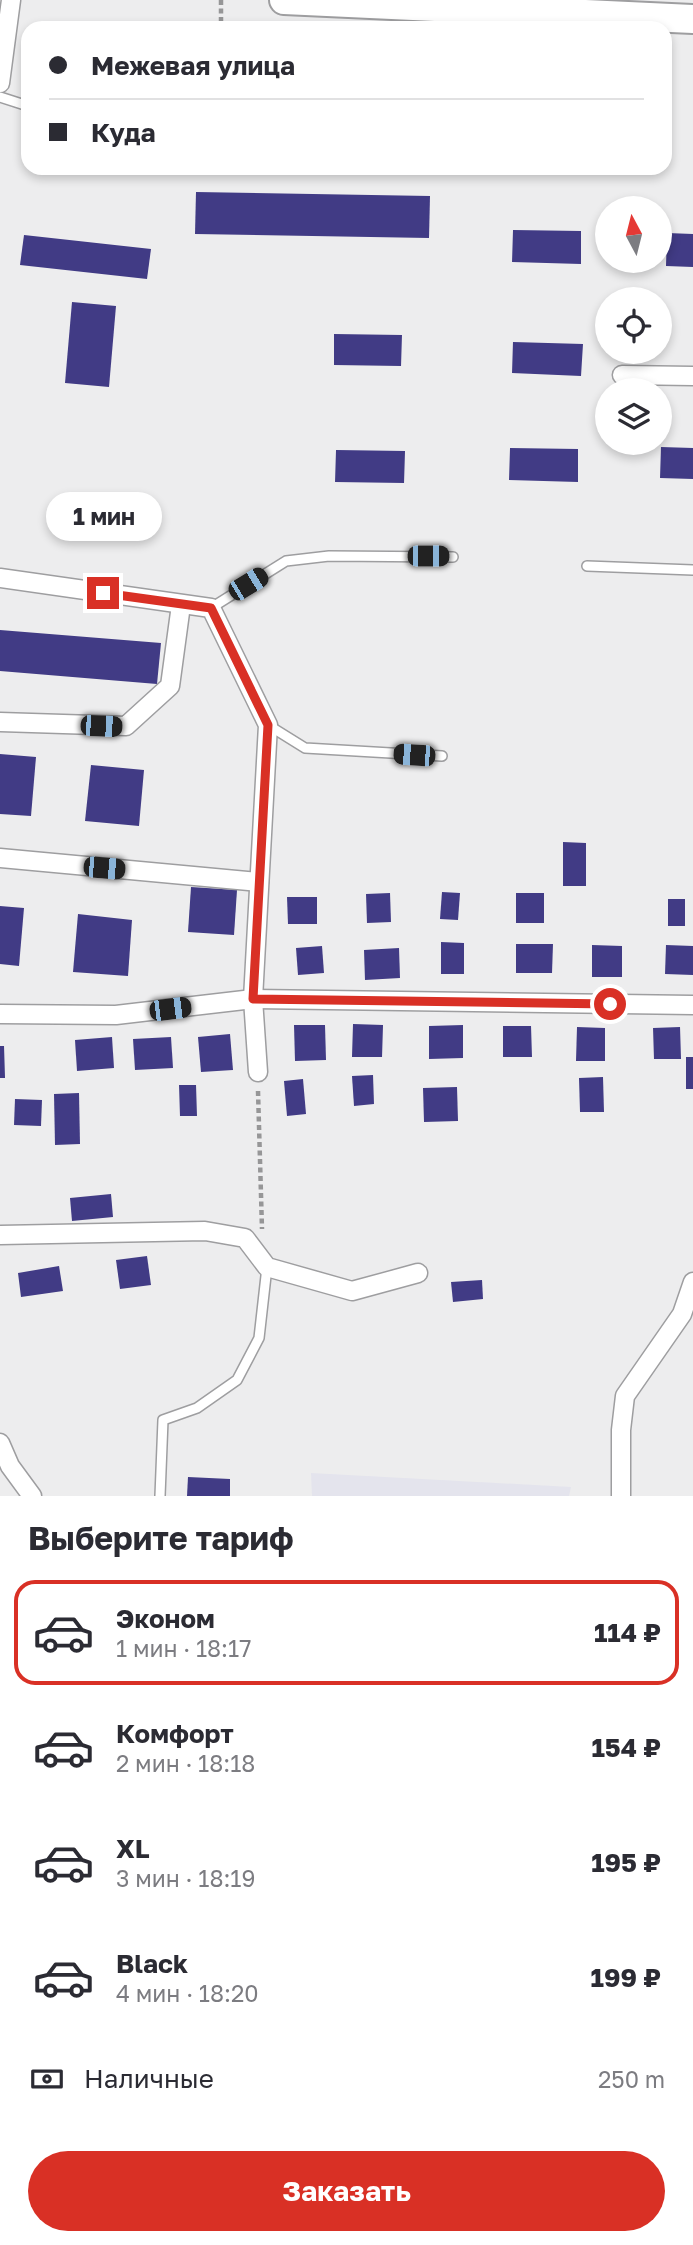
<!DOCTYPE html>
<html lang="ru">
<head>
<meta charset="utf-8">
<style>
  :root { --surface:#fff; --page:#f7f7f7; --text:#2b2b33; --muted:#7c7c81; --line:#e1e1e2; --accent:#d93025 }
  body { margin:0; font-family:"Golos Text",sans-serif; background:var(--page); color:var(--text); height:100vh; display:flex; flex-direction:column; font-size:26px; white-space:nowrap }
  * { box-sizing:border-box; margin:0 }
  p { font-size:23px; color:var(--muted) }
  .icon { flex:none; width:38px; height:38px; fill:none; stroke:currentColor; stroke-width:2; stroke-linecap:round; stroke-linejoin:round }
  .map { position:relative; height:1496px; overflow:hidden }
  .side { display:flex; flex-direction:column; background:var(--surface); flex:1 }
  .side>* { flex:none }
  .guide { position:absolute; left:21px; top:21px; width:651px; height:154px; border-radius:21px; box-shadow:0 4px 10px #0003; display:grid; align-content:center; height:154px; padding:0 28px; background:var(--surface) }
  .needle { width:46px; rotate:353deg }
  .tools { position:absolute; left:595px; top:196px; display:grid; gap:14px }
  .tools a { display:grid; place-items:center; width:77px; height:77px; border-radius:50%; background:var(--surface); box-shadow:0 4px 10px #0003; font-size:35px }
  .end { position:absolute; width:32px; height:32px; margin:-16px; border:9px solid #d93025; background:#fff; box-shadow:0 0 0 4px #fff }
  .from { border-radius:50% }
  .bubble { position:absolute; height:49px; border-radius:24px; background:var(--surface); box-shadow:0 4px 10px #0003; font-size:23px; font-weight:700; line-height:49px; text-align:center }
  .car { position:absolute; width:21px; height:42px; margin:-21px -10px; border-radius:9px; box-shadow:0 0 5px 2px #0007; background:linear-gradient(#222 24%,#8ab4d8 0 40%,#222 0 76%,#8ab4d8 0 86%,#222 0) }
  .guide b { display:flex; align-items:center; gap:24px; height:66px; font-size:26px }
  .guide b+b { border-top:2px solid var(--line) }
  .guide i { width:18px; height:18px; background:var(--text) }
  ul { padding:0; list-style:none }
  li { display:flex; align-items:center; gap:21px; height:105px; margin:0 14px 10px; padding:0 14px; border:4px solid transparent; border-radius:21px }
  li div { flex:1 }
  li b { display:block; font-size:26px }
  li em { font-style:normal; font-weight:700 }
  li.selected { border-color:var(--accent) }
  li>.icon { width:63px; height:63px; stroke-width:1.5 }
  h2 { padding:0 28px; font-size:32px; line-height:84px }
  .pay { display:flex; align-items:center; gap:18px; height:77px; padding:0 28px; font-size:26px }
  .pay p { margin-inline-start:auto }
  .primary-button { display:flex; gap:14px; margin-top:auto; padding:14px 28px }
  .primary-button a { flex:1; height:80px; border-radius:42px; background:var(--accent); color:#fff; font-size:28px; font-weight:700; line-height:80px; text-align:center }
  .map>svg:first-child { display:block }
  .built { fill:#e4e4ed }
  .building { fill:#413b85 }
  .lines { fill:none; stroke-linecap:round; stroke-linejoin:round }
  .lane-casing { stroke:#9e9ea0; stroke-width:12 }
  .street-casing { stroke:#9e9ea0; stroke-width:21 }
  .primary-casing { stroke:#9e9ea0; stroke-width:32 }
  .path { stroke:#969697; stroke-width:4.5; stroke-dasharray:5 3.5; stroke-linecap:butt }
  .lane { stroke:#fff; stroke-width:9 }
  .street { stroke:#fff; stroke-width:18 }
  .primary { stroke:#fff; stroke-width:28 }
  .route { stroke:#d93025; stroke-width:9 }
</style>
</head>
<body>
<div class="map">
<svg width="693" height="1496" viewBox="0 0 693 1496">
  <rect width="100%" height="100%" fill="#ededee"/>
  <polygon class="built" points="311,1473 571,1487 569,1496 312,1496"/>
  <g class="building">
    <polygon points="196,192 430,196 429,238 195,234"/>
    <polygon points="513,230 581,231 581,264 512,262"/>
    <polygon points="667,233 693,234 693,267 666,266"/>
    <polygon points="24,235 151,249 147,279 20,265"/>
    <polygon points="72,302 116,306 109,387 65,383"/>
    <polygon points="334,334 402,335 401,366 334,365"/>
    <polygon points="513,342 583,344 581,376 512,373"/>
    <polygon points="661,447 693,448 693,479 660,478"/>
    <polygon points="510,448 578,449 578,482 509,480"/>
    <polygon points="336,450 405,451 404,483 335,482"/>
    <polygon points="0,630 161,643 157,684 0,671"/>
    <polygon points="0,754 36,757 31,816 0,814"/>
    <polygon points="91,765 144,770 139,826 85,821"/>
    <polygon points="563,842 586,843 586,886 563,886"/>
    <polygon points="191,887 237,890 234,935 188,932"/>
    <polygon points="442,892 460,893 458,920 440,919"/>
    <polygon points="390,893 391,922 367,923 366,894"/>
    <rect x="516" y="893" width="28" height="30"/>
    <polygon points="287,897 317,897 317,924 288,924"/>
    <rect x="668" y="899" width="17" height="27"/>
    <polygon points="0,906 24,908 19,966 0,964"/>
    <polygon points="78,914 132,920 128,976 73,972"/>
    <polygon points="441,942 464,943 464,974 441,974"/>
    <polygon points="516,944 553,944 552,973 516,973"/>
    <polygon points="592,945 622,946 622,977 592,977"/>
    <polygon points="666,945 693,946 693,975 665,974"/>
    <polygon points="322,946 324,973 298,975 296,948"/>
    <polygon points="399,948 400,978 365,980 364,950"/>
    <polygon points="353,1024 383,1025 382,1057 352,1057"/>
    <polygon points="294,1025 325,1025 326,1060 295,1061"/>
    <polygon points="463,1025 463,1058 429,1059 429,1026"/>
    <polygon points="503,1026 531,1026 532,1057 503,1057"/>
    <polygon points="577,1027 605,1028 605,1061 576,1061"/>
    <polygon points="680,1027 681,1059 654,1059 653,1028"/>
    <polygon points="230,1034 233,1070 201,1072 198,1037"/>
    <polygon points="112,1037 114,1068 77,1071 75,1040"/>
    <polygon points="171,1037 173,1068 135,1070 133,1039"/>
    <polygon points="0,1046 4,1046 5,1078 0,1078"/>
    <rect x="686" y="1057" width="7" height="32"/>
    <polygon points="373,1075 374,1104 354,1106 352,1076"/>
    <polygon points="603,1077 604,1112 580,1112 579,1078"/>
    <polygon points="303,1079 306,1114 287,1116 284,1081"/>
    <polygon points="179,1085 196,1085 197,1116 180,1116"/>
    <polygon points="457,1087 458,1121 424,1122 423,1088"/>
    <polygon points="79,1093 80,1144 55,1145 54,1094"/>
    <polygon points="15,1099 42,1100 41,1126 14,1125"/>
    <polygon points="111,1194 113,1217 72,1221 70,1198"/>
    <polygon points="147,1256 151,1285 120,1289 116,1260"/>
    <polygon points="59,1266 63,1291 21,1297 18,1273"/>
    <polygon points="482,1280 483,1299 453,1302 451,1282"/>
    <polygon points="188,1477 230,1479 230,1496 187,1496"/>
  </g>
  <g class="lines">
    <defs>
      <g id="lane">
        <polyline points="0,97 28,106"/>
        <polyline points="587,566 693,570"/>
        <polyline points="211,608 286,561 329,556 453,557"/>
        <polyline points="268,725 305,748 442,756"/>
        <polyline points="160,1496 163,1420 197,1408 237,1380 259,1338 267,1267"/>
      </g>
      <g id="street">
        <polyline points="0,83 11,0"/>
        <polyline points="622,375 693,376"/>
        <polyline points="0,578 211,608 268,725 253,999 258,1072"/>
        <polyline points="0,722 126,726 170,686 181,605"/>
        <polyline points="0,858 259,882"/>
        <polyline points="0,1014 116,1015 253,999 693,1005"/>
        <polyline points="0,1235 205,1231 245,1238 267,1267 352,1291 418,1273"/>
        <polyline points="0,1443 10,1466 32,1496"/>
        <polyline points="621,1496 621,1430 625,1396 682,1314 693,1282"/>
      </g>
      <polyline id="primary" points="284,0 693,19"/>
    </defs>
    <use href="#lane" class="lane-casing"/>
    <use href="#street" class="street-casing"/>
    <use href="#primary" class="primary-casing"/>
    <g class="path">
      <polyline points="221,0 221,28"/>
      <polyline points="258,1091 262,1229"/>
    </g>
    <use href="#lane" class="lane"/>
    <use href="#street" class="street"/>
    <use href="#primary" class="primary"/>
  </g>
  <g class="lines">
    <polyline class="route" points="103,593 211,608 268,725 253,999 610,1004"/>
  </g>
</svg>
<div class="tools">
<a><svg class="needle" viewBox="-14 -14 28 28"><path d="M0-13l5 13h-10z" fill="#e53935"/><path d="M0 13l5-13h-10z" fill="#7c7c81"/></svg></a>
<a><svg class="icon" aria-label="locate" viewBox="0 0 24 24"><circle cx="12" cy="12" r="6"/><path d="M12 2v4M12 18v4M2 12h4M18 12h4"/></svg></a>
<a><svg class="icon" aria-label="layers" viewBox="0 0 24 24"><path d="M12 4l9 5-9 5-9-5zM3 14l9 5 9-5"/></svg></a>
</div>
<i class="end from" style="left:610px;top:1004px"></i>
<i class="end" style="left:103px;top:593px"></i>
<div class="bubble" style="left:46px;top:492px;width:116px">1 мин</div>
<i class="car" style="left:428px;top:556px;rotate:90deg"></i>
<i class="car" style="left:248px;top:584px;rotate:59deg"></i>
<i class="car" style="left:101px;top:726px;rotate:92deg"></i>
<i class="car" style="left:414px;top:755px;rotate:274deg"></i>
<i class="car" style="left:104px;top:868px;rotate:95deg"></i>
<i class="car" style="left:170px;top:1009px;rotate:83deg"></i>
<div class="guide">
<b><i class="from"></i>Межевая улица</b>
<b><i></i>Куда</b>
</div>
</div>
<section class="side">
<h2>Выберите тариф</h2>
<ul>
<li class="selected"><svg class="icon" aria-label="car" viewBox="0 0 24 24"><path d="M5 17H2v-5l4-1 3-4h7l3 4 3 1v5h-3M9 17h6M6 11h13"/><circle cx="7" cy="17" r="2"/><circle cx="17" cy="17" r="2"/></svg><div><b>Эконом</b><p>1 мин · 18:17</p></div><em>114 ₽</em></li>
<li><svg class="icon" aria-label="car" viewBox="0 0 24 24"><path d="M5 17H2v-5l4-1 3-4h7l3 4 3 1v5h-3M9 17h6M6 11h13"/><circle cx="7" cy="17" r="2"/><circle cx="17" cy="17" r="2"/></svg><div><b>Комфорт</b><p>2 мин · 18:18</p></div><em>154 ₽</em></li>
<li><svg class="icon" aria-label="car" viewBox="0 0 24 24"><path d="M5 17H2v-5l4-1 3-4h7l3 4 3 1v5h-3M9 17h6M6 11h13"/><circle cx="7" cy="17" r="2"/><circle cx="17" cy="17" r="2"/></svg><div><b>XL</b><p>3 мин · 18:19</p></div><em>195 ₽</em></li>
<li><svg class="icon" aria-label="car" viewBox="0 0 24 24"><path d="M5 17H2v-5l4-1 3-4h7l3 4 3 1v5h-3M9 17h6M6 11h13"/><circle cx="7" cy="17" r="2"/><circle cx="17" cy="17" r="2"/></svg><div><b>Black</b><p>4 мин · 18:20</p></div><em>199 ₽</em></li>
</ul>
<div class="pay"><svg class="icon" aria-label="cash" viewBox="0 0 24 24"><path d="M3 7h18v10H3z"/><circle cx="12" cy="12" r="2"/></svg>Наличные<p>250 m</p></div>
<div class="primary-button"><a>Заказать</a></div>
</section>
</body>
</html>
